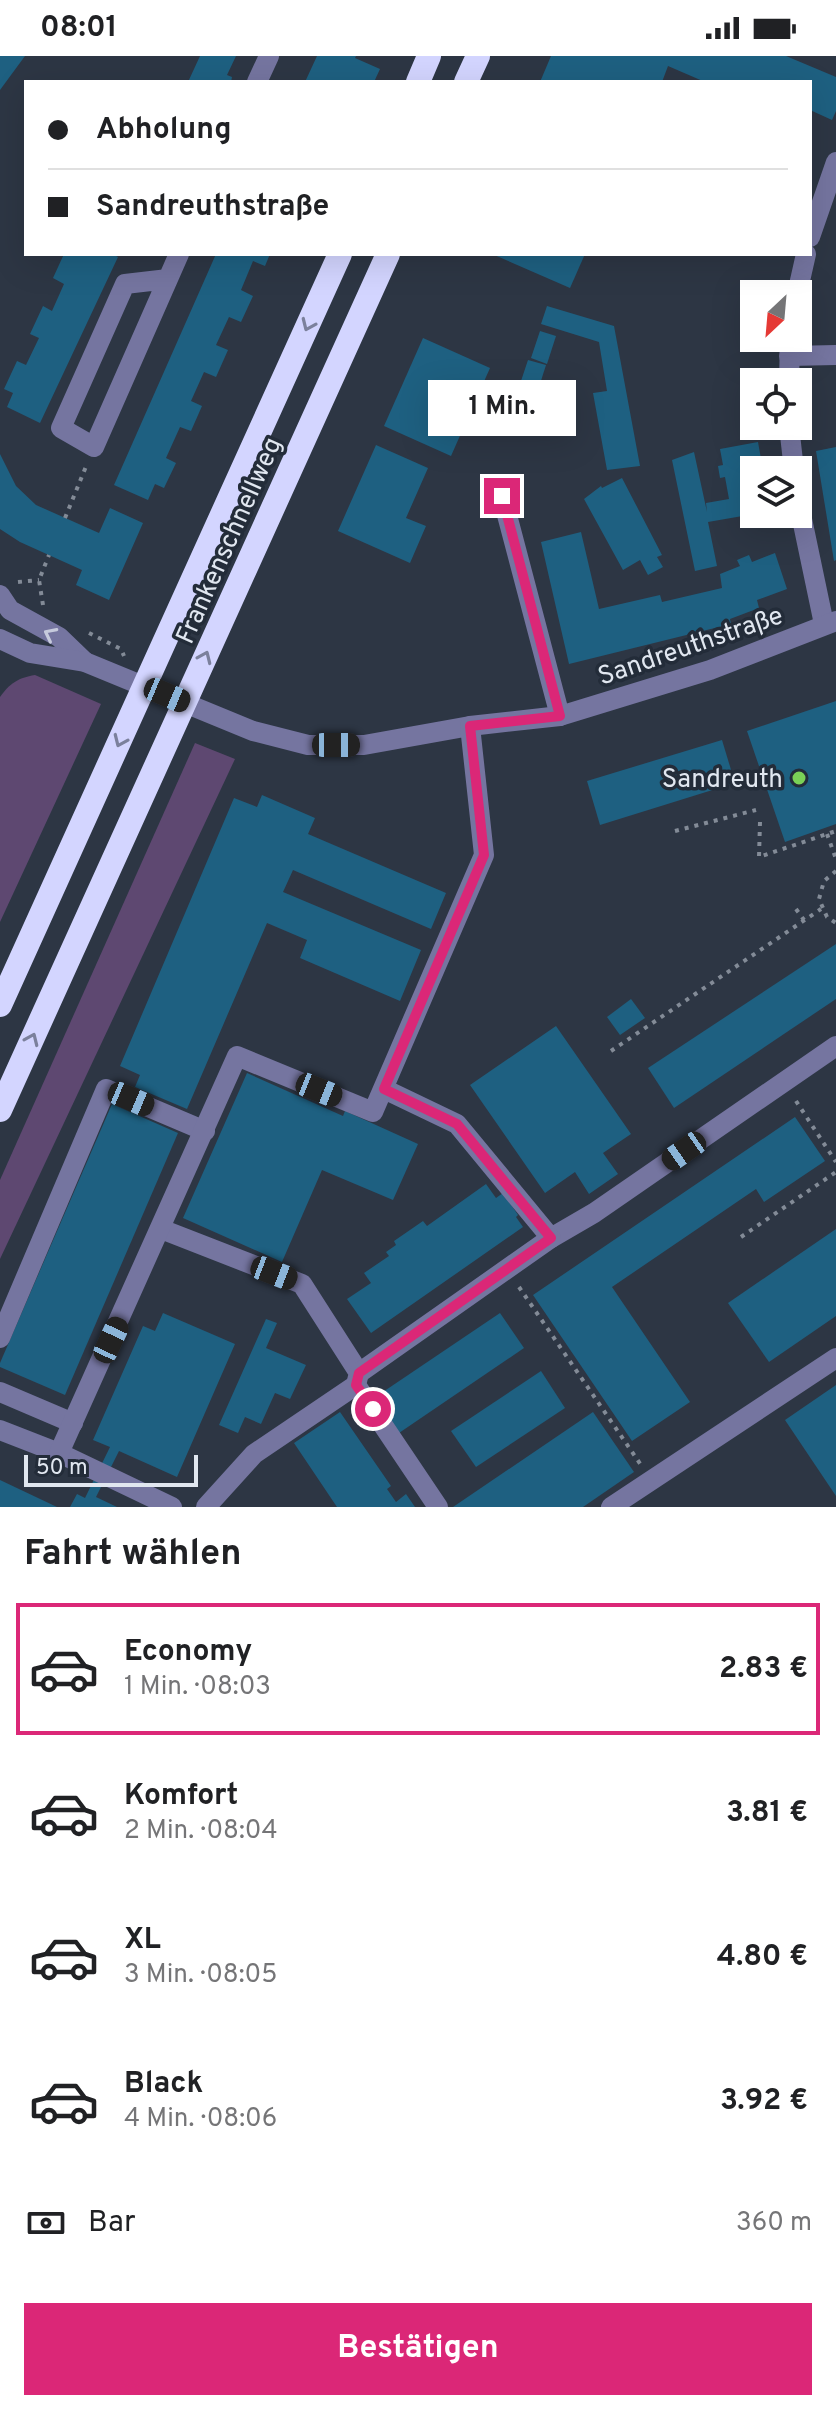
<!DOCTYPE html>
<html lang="de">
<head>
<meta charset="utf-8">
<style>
  :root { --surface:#fff; --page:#f6f6f6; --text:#202124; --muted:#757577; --line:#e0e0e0; --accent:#db2777 }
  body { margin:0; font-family:Overpass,sans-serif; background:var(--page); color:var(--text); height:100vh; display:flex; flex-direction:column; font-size:30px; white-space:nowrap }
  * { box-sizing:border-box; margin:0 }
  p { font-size:26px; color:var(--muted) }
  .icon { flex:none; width:44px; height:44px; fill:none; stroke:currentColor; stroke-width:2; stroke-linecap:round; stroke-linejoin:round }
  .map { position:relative; height:1451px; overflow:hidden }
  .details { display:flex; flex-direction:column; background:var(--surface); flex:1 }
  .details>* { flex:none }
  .top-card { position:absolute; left:24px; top:24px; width:788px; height:176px; border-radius:0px; box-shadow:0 8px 32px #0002; display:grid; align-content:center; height:176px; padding:0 24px; background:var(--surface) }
  .needle { width:52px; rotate:206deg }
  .controls { position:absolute; left:740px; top:224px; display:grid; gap:16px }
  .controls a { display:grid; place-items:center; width:72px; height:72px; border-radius:0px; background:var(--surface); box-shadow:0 8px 32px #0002; font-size:40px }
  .scale { position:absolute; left:24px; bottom:20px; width:174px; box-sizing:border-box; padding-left:8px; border:4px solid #e1e7f0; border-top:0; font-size:22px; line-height:28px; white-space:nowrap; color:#e1e7f0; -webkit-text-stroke:6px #232c39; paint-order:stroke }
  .end { position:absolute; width:36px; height:36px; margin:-18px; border:10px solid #db2777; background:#fff; box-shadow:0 0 0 4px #fff }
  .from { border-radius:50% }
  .bubble { position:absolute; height:56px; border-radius:0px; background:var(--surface); box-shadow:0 8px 32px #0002; font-size:26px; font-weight:700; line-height:56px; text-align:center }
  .car { position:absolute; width:24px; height:48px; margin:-24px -12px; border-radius:10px; box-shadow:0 0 6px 2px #0007; background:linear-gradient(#222 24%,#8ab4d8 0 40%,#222 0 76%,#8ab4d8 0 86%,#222 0) }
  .top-card b { display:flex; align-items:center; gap:28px; height:76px; font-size:30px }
  .top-card b+b { border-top:2px solid var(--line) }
  .top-card i { width:20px; height:20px; background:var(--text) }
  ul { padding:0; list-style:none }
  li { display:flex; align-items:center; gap:24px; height:132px; margin:0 16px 12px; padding:0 8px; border:4px solid transparent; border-radius:0px }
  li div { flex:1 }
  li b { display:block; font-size:30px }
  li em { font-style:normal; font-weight:700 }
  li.current { border-color:var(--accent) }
  li>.icon { width:72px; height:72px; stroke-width:1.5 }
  h2 { padding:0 24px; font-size:36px; line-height:96px }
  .pay { display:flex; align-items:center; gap:20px; height:88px; padding:0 24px; font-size:30px }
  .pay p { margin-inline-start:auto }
  .button { display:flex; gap:16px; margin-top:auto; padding:16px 24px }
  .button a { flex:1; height:92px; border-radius:0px; background:var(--accent); color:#fff; font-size:32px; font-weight:700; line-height:92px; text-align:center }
  .status { display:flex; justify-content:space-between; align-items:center; height:56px; padding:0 40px; background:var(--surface); direction:ltr }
  .status svg { height:22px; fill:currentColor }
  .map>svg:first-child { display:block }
  .green { fill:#5e4871 }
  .building { fill:#1e6081 }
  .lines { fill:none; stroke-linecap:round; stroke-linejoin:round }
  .path { stroke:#838b97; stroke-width:4; stroke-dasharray:4 6; stroke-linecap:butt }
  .minor { stroke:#7575a0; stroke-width:20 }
  .highway { stroke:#d3d5ff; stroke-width:24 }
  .oneway { stroke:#7b809c }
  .oneway2 { stroke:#c6cadc }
  .route { stroke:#db2777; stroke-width:10 }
  .poi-dot { fill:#7ad157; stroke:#232c39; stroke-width:3 }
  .labels { text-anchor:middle; stroke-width:7; stroke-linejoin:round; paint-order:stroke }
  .street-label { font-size:26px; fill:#e1e7f0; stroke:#232c39 }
  .poi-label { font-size:26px; fill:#e1e7f0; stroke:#232c39; text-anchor:end }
</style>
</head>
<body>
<div class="status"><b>08:01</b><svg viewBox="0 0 49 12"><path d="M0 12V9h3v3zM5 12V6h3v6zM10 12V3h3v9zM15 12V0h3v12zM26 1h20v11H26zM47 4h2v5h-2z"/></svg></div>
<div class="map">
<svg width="836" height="1451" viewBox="0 0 836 1451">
  <rect width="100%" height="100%" fill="#2d3644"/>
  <g class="green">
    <path d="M35,619L101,648L0,866V641C10,627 18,622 35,619Z"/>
    <polygon points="195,687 235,703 0,1203 0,1124"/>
  </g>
  <g class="building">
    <polygon points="0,0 25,0 0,34"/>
    <polygon points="200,0 236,0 227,19 232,21 231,26 188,26"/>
    <polygon points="317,0 356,0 355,2 380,13 374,26 305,26"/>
    <polygon points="551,0 786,0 836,21 836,55 832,64 810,54 810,26 705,26 668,10 662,26 540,26"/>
    <polygon points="64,198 112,198 118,201 40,367 7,351 13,337 4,333 17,305 26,309 39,282 30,278 43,250 52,255 64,228 53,222"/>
    <polygon points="216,198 270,198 265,210 253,205 241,234 253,240 241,266 229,261 216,289 228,294 216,321 204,316 191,345 202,350 191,375 180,371 166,402 176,407 164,432 155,428 148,444 114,429"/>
    <polygon points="492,198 585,198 570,232"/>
    <polygon points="547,250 614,270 640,410 607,414 593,337 607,335 599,286 541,268"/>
    <polygon points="540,275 556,280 547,308 531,302"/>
    <polygon points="423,282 490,312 451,400 384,370"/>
    <polygon points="528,304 546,309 533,350 515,343"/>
    <polygon points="758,386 763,414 754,414 754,458 708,466 717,510 695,515 672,404 694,396 707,456 706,447 729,443 725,421 720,422 718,410 723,409 720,393"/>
    <polygon points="376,389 428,412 406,462 426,470 410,507 338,475"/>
    <polygon points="836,391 836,504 834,505 816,395"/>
    <polygon points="0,398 16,430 36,449 99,477 110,452 143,467 109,544 76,529 82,514 20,486 0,473"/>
    <polygon points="622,422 662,499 657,501 663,511 648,519 640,504 623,514 584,443 601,430 602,432"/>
    <polygon points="581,476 599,553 660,539 662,546 722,532 720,518 740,510 737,504 749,499 752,506 775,497 787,533 757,544 759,552 730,563 731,568 569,608 541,486"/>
    <polygon points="836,645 836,768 785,786 747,675"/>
    <polygon points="722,684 735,727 600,769 587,725"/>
    <polygon points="262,739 315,762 308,778 446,837 431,873 293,814 283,836 421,894 400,945 300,902 307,884 267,867 187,1053 135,1031 140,1019 120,1010 234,742 257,751"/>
    <polygon points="836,888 836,943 674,1052 648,1012"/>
    <polygon points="631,943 645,962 620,979 607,961"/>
    <polygon points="556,970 631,1078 603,1097 618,1118 589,1138 575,1116 545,1137 470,1029"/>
    <polygon points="247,1017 343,1060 345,1055 418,1088 393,1144 322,1114 282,1206 183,1162"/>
    <polygon points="112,1048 178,1077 65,1339 0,1311 0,1307"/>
    <polygon points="795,1061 825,1105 764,1146 756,1133 612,1231 690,1346 632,1385 533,1239"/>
    <polygon points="486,1128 496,1142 503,1137 518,1159 516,1161 523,1171 371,1277 347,1243 371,1227 364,1217 389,1200 386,1196 396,1189 394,1185 423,1165 427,1170"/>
    <polygon points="836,1173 836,1260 769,1306 728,1247"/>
    <polygon points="163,1257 235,1288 177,1421 119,1395 96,1441 117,1451 70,1451 77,1438 85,1442 110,1391 93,1384 143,1270 155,1275"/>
    <polygon points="500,1257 524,1292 399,1377 374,1342"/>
    <polygon points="266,1263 277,1267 266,1292 306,1309 290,1343 275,1337 261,1368 245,1361 238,1377 219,1369"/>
    <polygon points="541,1315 565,1352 476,1411 451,1375"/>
    <polygon points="836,1329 836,1440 785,1364"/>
    <polygon points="340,1356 391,1430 387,1433 396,1446 406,1438 415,1451 337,1451 294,1387"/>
    <polygon points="593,1356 634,1416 583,1451 453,1451"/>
    <polygon points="0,1424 57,1451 0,1451"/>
  </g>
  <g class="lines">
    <g class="path">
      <polyline points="65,462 87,408"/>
      <polyline points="18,526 39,524"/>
      <polyline points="43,549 39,524 49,499"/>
      <polyline points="89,577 121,593 124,600"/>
      <polyline points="760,766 759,801 836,775"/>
      <polyline points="675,775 756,754"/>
      <polyline points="827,778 836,803"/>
      <polyline points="836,815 824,825 819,843 827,861 836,867"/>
      <polyline points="796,853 804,864"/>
      <polyline points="611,995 821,853"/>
      <polyline points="796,1045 836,1106"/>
      <polyline points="741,1181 836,1116"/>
      <polyline points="519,1231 641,1409"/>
    </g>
    <g class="minor">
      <polyline points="257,26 269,0"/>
      <polyline points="810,181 836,106"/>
      <polyline points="168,223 125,228 61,372 94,391 179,198"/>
      <polyline points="797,238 806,198"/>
      <polyline points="789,300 836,299"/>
      <polyline points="789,326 790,282"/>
      <polyline points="789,370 794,414"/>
      <polyline points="502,440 560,660"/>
      <polyline points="798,444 824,568"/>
      <polyline points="0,539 10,554 59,581 85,606"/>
      <polyline points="0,583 30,597 85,606 253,675 308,689 364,689 470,670 560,660 710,614 836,565"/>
      <polyline points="384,1033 457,1068 551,1182 594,1157 836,990"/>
      <polyline points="161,1173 302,1228 359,1317 356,1329 438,1451"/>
      <polyline points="0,1282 106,1033 205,1075"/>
      <polyline points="359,1317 551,1182"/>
      <polyline points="0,1336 73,1367"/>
      <polyline points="0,1374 59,1397 172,1451"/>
      <polyline points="59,1397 237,1000 373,1056 484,799 470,670"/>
      <polyline points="206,1451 254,1398 356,1329"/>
      <polyline points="611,1451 836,1302"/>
    </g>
    <g class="highway">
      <polyline points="418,26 429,0"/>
      <polyline points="466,26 478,0"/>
      <polyline points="0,949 340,198"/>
      <polyline points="0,1054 388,198"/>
    </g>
  </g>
  <defs><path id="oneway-chevron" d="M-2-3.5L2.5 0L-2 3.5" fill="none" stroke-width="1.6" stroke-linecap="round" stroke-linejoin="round" transform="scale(2)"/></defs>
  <g class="oneway">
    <use href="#oneway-chevron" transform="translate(308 269) rotate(114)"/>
    <use href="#oneway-chevron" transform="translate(205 601) rotate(-66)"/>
    <use href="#oneway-chevron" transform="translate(120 685) rotate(114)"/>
    <use href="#oneway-chevron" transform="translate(32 983) rotate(-66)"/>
  </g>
  <use class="oneway2" href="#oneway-chevron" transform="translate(50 578) rotate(-153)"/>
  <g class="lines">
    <polyline class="route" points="373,1353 356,1329 359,1317 551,1182 457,1068 384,1033 484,799 470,670 560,660 502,440"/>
  </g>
  <circle class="poi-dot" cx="799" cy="722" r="8"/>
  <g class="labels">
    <g class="street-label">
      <text transform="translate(228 484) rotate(-66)" y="9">Frankenschnellweg</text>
      <text transform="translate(690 589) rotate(-19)" y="9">Sandreuthstraße</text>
    </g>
    <g class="poi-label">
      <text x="783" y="731">Sandreuth</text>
    </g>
  </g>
</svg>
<div class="controls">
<a><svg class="needle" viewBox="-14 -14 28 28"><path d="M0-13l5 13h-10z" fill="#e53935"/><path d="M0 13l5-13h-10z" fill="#757577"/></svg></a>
<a><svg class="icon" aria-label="locate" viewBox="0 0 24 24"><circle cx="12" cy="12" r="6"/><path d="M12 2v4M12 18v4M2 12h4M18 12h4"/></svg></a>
<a><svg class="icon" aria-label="layers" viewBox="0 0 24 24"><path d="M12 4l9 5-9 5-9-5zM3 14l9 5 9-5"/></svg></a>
</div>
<div class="scale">50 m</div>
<i class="end from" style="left:373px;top:1353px"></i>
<i class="end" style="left:502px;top:440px"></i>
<div class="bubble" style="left:428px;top:324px;width:148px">1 Min.</div>
<i class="car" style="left:167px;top:639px;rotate:113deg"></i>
<i class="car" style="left:336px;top:689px;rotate:90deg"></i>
<i class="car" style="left:319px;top:1034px;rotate:112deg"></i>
<i class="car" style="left:131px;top:1043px;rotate:113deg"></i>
<i class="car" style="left:684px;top:1095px;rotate:235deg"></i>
<i class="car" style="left:274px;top:1217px;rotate:111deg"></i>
<i class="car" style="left:111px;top:1284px;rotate:25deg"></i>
<div class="top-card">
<b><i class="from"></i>Abholung</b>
<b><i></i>Sandreuthstraße</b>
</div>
</div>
<section class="details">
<h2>Fahrt wählen</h2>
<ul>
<li class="current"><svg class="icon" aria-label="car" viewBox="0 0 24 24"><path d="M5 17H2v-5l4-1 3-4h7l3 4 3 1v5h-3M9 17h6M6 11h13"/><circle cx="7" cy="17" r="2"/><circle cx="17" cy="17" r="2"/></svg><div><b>Economy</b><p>1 Min. · 08:03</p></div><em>2.83 €</em></li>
<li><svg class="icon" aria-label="car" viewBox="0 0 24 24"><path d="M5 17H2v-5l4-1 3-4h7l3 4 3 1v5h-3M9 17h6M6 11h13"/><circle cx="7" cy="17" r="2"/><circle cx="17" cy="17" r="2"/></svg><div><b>Komfort</b><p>2 Min. · 08:04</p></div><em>3.81 €</em></li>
<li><svg class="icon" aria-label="car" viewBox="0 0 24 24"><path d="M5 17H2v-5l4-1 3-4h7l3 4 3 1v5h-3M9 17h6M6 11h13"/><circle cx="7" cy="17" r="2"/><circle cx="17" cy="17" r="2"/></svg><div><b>XL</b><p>3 Min. · 08:05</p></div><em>4.80 €</em></li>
<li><svg class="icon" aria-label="car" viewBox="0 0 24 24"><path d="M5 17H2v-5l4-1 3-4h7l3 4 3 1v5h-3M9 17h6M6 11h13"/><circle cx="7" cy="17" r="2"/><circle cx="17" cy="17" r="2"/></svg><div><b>Black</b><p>4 Min. · 08:06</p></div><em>3.92 €</em></li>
</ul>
<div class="pay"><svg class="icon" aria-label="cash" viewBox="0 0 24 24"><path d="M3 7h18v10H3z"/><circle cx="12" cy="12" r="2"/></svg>Bar<p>360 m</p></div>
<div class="button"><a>Bestätigen</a></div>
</section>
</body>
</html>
